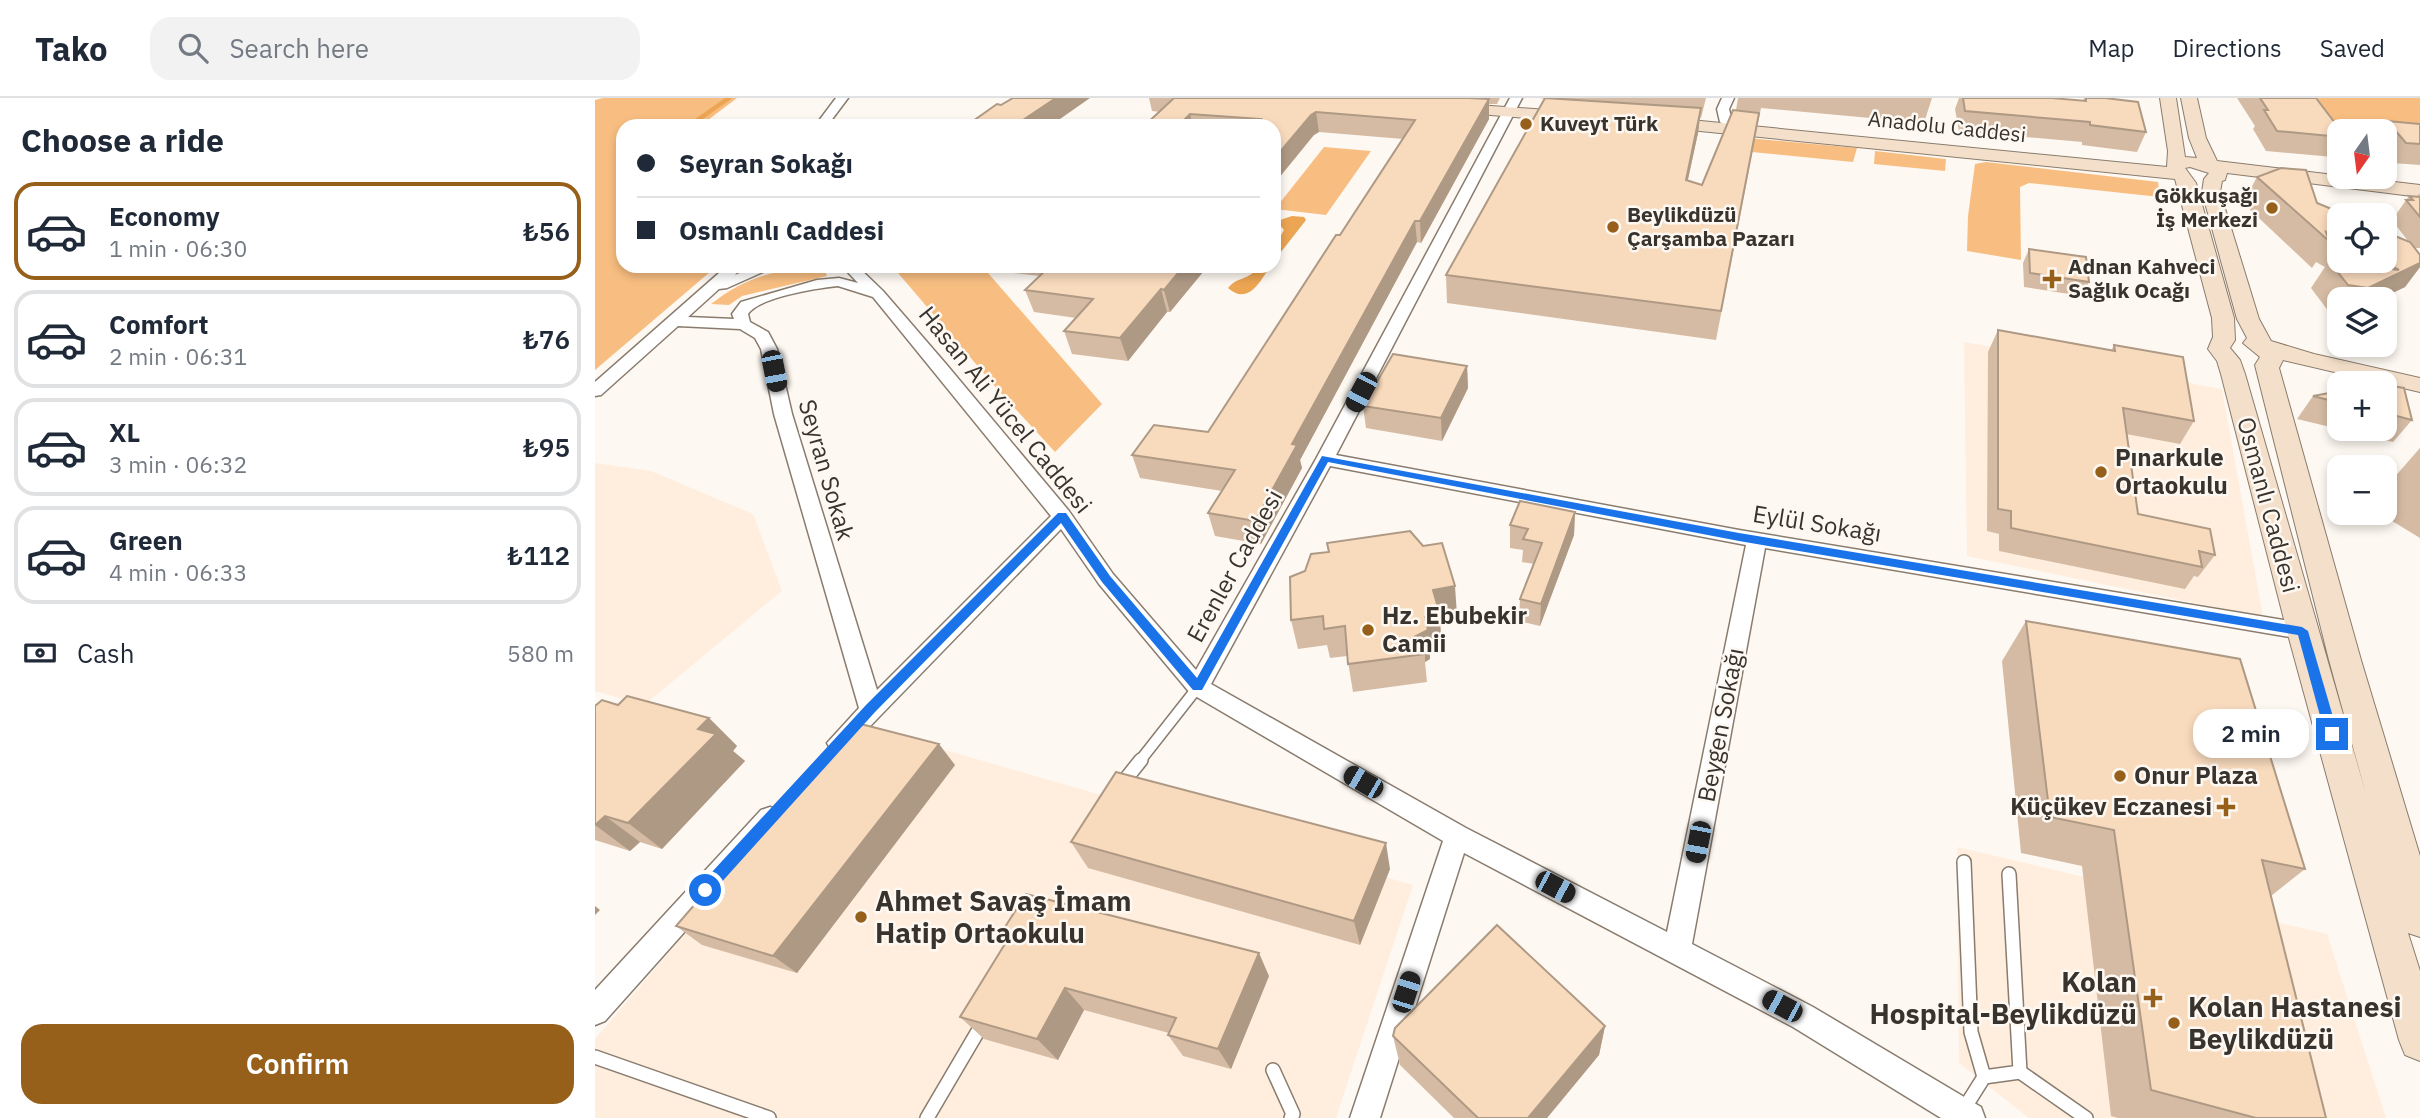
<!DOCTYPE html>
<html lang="en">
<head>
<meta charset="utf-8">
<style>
  :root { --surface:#fff; --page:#f2f2f3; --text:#1f2937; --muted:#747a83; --line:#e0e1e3; --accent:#97601a }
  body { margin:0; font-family:"IBM Plex Sans",sans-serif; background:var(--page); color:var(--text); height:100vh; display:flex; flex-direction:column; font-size:26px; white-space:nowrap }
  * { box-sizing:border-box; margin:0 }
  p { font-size:23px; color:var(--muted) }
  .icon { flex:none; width:38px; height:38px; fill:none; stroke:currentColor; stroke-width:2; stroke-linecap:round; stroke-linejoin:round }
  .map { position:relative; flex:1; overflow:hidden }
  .details { display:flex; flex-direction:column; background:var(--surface); width:595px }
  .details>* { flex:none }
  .banner { position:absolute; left:21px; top:21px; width:665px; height:154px; border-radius:21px; box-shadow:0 4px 10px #0003; display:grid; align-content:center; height:154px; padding:0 21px; background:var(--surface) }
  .needle { width:46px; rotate:194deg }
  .fabs { position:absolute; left:1732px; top:21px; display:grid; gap:14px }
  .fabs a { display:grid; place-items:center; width:70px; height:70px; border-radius:14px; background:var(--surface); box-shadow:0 4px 10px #0003; font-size:35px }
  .end { position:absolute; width:32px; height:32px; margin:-16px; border:9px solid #1a73e8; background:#fff; box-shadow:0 0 0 4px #fff }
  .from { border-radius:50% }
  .bubble { position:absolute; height:49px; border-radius:21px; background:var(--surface); box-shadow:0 4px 10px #0003; font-size:23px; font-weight:600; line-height:49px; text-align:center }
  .car { position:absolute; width:21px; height:42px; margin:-21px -10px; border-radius:9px; box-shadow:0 0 5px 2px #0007; background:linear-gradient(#222 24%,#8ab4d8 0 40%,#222 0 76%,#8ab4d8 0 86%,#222 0) }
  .banner b { display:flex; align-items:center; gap:24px; height:66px; font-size:26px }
  .banner b+b { border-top:2px solid var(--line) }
  .banner i { width:18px; height:18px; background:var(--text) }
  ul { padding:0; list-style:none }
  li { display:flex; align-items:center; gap:21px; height:98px; margin:0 14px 10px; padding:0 7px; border:4px solid var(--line); border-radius:21px }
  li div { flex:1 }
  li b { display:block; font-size:26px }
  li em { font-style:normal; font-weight:600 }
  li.selected { border-color:var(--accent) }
  li>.icon { width:63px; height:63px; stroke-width:1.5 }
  h2 { padding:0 21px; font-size:32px; line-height:84px }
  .pay { display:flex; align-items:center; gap:18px; height:77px; padding:0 21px; font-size:26px }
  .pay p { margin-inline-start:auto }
  .primary-button { display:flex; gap:14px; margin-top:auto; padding:14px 21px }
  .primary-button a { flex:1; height:80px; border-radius:21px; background:var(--accent); color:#fff; font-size:28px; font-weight:600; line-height:80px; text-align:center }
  header { display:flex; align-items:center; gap:42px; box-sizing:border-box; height:98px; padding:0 35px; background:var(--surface); border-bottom:2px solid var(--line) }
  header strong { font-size:33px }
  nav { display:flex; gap:38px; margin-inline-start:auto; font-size:24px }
  .search { width:490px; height:63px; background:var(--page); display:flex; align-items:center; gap:18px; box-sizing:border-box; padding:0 24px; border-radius:21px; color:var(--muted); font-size:26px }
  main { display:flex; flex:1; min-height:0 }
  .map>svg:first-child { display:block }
  .built { fill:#ffeede }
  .green { fill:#f8be81 }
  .water { fill:#eca553 }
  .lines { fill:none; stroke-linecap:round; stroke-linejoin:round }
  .stream { stroke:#eca553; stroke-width:4.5 }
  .lane-far1-casing { stroke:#897c6e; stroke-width:13 }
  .lane-casing { stroke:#897c6e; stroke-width:16 }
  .street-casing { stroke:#897c6e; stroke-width:3 }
  .secondary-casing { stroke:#897c6e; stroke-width:2 }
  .lane-far1 { stroke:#fff; stroke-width:10 }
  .lane { stroke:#fff; stroke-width:13 }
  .street { fill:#fff; fill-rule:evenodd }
  .secondary { fill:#f4e0ca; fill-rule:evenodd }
  .wall { fill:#d5bba3 }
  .shaded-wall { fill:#ae9984 }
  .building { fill:#f8dabd; stroke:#ae9984; stroke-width:2 }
  .route { fill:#1a73e8 }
  .poi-dot { fill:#97601a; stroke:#fef8f2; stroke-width:2.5 }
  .labels { text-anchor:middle; stroke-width:5; stroke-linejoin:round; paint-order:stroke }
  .far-poi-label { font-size:21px; font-weight:bold; fill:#38332d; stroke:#fef8f2; text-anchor:start }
  .far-street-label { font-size:21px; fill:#38332d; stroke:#fef8f2 }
  .street-label { font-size:24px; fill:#38332d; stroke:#fef8f2 }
  .poi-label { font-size:24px; font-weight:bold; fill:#38332d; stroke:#fef8f2; text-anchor:start }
  .near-poi-label { font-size:28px; font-weight:bold; fill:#38332d; stroke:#fef8f2; text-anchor:start }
</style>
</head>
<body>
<header>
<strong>Tako</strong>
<div class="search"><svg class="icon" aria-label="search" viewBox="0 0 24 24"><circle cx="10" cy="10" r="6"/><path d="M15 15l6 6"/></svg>Search here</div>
<nav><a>Map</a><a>Directions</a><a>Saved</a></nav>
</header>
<main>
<section class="details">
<h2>Choose a ride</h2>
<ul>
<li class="selected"><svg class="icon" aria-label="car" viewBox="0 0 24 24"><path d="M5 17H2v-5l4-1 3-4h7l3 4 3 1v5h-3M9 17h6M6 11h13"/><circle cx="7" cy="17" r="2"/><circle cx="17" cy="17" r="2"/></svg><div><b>Economy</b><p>1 min · 06:30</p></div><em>₺56</em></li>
<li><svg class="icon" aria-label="car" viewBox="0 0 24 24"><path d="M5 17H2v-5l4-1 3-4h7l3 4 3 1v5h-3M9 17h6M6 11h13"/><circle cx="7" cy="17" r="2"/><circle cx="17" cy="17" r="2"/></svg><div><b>Comfort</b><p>2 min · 06:31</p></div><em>₺76</em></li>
<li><svg class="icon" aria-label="car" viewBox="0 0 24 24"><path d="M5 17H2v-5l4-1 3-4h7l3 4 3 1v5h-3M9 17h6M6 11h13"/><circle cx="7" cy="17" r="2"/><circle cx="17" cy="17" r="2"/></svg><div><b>XL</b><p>3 min · 06:32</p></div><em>₺95</em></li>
<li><svg class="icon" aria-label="car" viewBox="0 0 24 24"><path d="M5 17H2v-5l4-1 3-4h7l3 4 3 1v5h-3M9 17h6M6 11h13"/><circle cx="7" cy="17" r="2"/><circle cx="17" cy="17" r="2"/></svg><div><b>Green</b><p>4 min · 06:33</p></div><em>₺112</em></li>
</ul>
<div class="pay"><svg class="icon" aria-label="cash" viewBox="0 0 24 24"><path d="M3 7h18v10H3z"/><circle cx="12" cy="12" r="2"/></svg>Cash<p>580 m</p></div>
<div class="primary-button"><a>Confirm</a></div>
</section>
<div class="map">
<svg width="1825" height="1020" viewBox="0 0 1825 1020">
  <rect width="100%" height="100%" fill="#fef8f2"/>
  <g class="built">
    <polygon points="1369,244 1627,291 1668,519 1372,458"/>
    <polygon points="0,365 56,373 158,416 187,493 49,607 0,593"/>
    <polygon points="267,628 818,787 741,1020 0,1020 0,941"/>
    <polygon points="1362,749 1732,836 1791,1020 1434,1020 1364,965"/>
  </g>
  <g class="green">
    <polygon points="8,0 142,0 109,25 119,28 28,28 28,168 122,168 0,272 0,2"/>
    <polygon points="1709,0 1825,0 1825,32 1723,22"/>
    <polygon points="1152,40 1262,50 1258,64 1157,54 1158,46"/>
    <polygon points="729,49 776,53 731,117 680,111"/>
    <polygon points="1280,53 1351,61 1350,73 1279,66"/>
    <polygon points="1391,64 1563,84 1565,99 1434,85 1425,89 1426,162 1372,153 1373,118 1380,66"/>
    <polygon points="297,168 387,168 507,306 460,354 404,293"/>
    <path d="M210,170L230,173L232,178L147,198L134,207L116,206C145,183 173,173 210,170Z"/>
  </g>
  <g class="water">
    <polygon points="697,118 709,119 711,122 679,163 679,149 689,132 684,126 685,122"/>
    <path d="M665,168H675C666,183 653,208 633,190C643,178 653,183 665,168Z"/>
  </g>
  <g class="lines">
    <polyline class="stream" points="94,28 134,0"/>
    <defs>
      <polyline id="lane-far1" points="544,664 603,589"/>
      <g id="lane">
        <polyline points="526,687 546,662"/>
        <polyline points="1369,764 1376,934 1389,979"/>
        <polyline points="0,959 174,1020"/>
        <polyline points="678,972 698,1016 696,1020"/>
        <polyline points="1425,974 1491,1020"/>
        <polyline points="1367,1014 1389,979 1425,974 1414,776"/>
        <polyline points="332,1020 389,923"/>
      </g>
      <g id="street">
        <polygon points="241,0 253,0 232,28 220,28"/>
        <path d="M915,0H927L741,357L1144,432L1707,525L1715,527L1718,533L1715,539L1707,541L1170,450L1097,846L1218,909L1386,1009L1390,1020H1346L1198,929L869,755L785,1020H755L848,743L595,595L504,486L466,431L252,652L244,655L236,652L232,645L264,610L179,316L166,251L160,240L145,231L83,228L6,297L0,298V284L132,168H148L140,177L161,168H181L132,190L124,191L93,219L139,221L137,216L146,204L222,182L244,180L263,185L247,168H262L288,193L351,266L474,413L518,476L601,572L721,361ZM243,188L278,199L456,418L282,592L197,316L182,251L173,234L155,224L153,216C164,199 223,190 243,188ZM735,368L1151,447L1072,834L871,730L616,586Z"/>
        <polygon points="1127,0 1139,0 1134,11 1137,24 1131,28 1125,24 1122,11"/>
        <polygon points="175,709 184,712 188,720 184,728 10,923 0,927 0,892 166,712"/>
      </g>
      <g id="secondary">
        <path d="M1565,0H1581L1590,59L1602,60L1594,40L1586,0H1602L1611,40L1622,63L1825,87V99L1632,75L1630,82L1627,83L1625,94L1664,221L1676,243L1719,256L1825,280V294L1688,262L1684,270L1766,562L1825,758V839L1813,835L1825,873V963L1810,957L1804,942L1692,533L1626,276L1622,263L1613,251L1618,239L1617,220L1580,81L1065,29L1057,24L1065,19L1572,69L1573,53ZM1595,69L1614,75L1609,81L1607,94L1642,221L1652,240L1648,245L1665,259L1660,267L1734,562L1771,696L1650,276L1645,262L1635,250L1640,242L1639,220L1601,85L1590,70Z"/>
        <polygon points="855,5 980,14 988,19 980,24 849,13 847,10 849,7"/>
      </g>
    </defs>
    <use href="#lane-far1" class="lane-far1-casing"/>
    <use href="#lane" class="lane-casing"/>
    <use href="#street" class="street-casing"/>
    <use href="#secondary" class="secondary-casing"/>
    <use href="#lane-far1" class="lane-far1"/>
    <use href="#lane" class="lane"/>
    <use href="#street" class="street"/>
    <use href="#secondary" class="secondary"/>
  </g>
  <g class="wall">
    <polygon points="554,0 905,0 902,6 894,6 894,21 826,145 822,144 705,362 707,370 666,446 620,438 613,415 627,393 545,380 537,357 613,334 745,137 808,41 724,34 719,37 679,28 549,28 565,14 557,13"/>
    <polygon points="945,0 1111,0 1106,20 1105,20 1103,35 1093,82 1107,87 1141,12 1143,0 1337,0 1329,25 1166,10 1121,242 852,205 851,177 950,1"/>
    <polygon points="1364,0 1457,0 1488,3 1489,0 1510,0 1551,34 1542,54 1487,47 1487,44 1364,33 1360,11"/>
    <polygon points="1642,0 1721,0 1745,33 1745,48 1738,59 1671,53 1658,31 1660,28"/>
    <polygon points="1792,23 1825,26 1825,67 1797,65 1790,56 1790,33 1786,33"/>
    <polygon points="1662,79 1722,105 1745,117 1745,163 1790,163 1813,143 1797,122 1814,98 1822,98 1824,96 1825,96 1825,150 1820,150 1825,157 1825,169 1810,189 1785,201 1745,201 1745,216 1734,214 1716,190 1730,169 1721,164 1717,170 1648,105"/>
    <polygon points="1434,151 1494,184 1487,198 1429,189 1428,165"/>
    <polygon points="378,168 613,168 575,214 572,214 533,263 477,256 469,233 481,220 439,214 430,192 445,178 383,171"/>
    <polygon points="1403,232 1516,253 1519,247 1599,323 1585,346 1531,336 1543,416 1620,457 1603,479 1599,478 1590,491 1404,453 1404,436 1392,433 1393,254"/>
    <polygon points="872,268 873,290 847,343 771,330 768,308"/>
    <polygon points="1790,287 1817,322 1798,344 1702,321 1718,298 1745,293 1745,331 1790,331"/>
    <polygon points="1825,350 1825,440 1784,415 1790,415 1790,390"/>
    <polygon points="980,414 979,437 945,528 924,523 925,501 939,466 927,464 928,452 915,450 915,427"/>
    <polygon points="710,473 862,517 845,520 846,542 834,548 835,561 830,564 832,584 758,594 752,558 735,560 732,547 703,551 696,522"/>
    <polygon points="1431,523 1710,771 1676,798 1731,1020 1523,1020 1516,1018 1487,768 1426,755 1407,563"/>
    <polygon points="23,607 114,620 142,648 138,653 150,663 67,751 45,744 35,753 0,742 0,608"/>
    <polygon points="360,667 202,875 107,847 81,828"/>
    <polygon points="476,744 795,771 765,847 493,770"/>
    <polygon points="413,841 674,878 636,971 588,958 573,937 574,935 489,912 463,962 389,941 365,919"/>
    <polygon points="1010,928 1004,957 952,1020 859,1020 805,967 798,938"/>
  </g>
  <g class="shaded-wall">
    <polygon points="461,0 495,0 455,28 419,28"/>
    <polygon points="894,1 894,21 826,145 825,123"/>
    <polygon points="1106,10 1103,35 1087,108 1091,82"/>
    <polygon points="721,14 724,34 719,37 679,86 679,61 716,17"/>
    <polygon points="595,16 598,28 583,28"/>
    <polygon points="820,123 822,144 705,362 707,370 666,446 660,423 697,346"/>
    <polygon points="1825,165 1825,169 1810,189 1785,201 1764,201 1773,190"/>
    <polygon points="589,168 613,168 575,214 569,192"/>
    <polygon points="566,191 572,214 533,263 525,240"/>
    <polygon points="872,268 873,290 847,343 846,320"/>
    <polygon points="980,414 979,437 945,528 946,506"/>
    <polygon points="860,488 862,517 845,520 846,542 834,548 835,561 830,564 830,556 817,540 830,519 838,492"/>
    <polygon points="114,620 142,648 138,653 150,663 67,751 33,725 103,631"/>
    <polygon points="344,646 360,667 202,875 178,858"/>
    <polygon points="10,718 45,744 35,753 0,727"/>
    <polygon points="791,745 795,771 765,847 759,823"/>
    <polygon points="0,808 5,812 0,817"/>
    <polygon points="664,855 674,878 636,971 623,951"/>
    <polygon points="470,890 489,912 463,962 442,941"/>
    <polygon points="1010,928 1004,957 952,1020 933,1020"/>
  </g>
  <g class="building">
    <polygon points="418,0 461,0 419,28 371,28 402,6 406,7"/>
    <polygon points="579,0 873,0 894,1 825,123 820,123 697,346 702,347 660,423 613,415 640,372 537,357 559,327 613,334 741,137 745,137 820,22 721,14 716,17 679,61 679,28 660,28 666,21 595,16 583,28 549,28"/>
    <polygon points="950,0 1106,10 1091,82 1107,87 1138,12 1164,15 1126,213 851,177"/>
    <polygon points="1368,0 1457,0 1491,3 1491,0 1510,0 1543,4 1551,34 1495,27 1495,24 1370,13"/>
    <polygon points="1665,0 1721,0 1746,33 1745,33 1745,39 1682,33 1669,12 1673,12"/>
    <polygon points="1792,23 1825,26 1825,46 1811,45"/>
    <polygon points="1686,70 1711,72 1722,105 1751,117 1745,117 1745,141 1731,134 1734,143 1662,79"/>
    <polygon points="1814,98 1825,99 1825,119 1811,102 1818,102"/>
    <polygon points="1790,134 1815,144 1825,157 1825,165 1773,190 1753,187 1734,163 1804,172 1786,163 1790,163"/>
    <polygon points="1434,151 1491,159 1494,184 1435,175"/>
    <polygon points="455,168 589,168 569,192 566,191 525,240 469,233 498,201 430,192"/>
    <polygon points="1403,232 1520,253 1519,247 1588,259 1599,323 1528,310 1543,416 1615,431 1620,457 1604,453 1607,469 1416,430 1416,413 1403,411"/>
    <polygon points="798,256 872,268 846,320 768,308"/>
    <polygon points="1790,287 1809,290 1817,322 1790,315"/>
    <polygon points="1745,293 1745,305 1718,298"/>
    <polygon points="925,403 980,414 946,506 925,501 947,445 928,441 933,431 915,427"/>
    <polygon points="815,433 828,448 847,445 860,488 838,492 844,513 830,519 833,532 817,540 830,556 753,566 750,528 729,531 728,518 696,522 695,479 710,473 716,456 734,454 732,445"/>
    <polygon points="1431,523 1645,561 1710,771 1667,762 1731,1020 1661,1020 1556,992 1519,732 1455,719"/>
    <polygon points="32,598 114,620 103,631 121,636 33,725 10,718 0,727 0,608 7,602 23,607"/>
    <polygon points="258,624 344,646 178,858 81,828"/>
    <polygon points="521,674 791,745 759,823 476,744"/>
    <polygon points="431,796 664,855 623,951 573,937 581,920 470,890 442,941 365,919 413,841 414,836 410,829"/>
    <polygon points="902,827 1010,928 933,1020 883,1020 798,938 800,930"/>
  </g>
  <polygon class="route" points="727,358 1144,435 1707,529 1713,533 1743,636 1737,641 1730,636 1703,537 1144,443 733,364 607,592 598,592 507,484 466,425 280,614 115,797 105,797 105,787 271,607 463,415 471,415 515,478 602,580"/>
  <g class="poi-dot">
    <circle cx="931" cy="26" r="7"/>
    <circle cx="1677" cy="110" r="7"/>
    <circle cx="1018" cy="129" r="7"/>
    <path d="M1453.5 170.5h7v7h7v7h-7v7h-7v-7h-7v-7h7z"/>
    <circle cx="1506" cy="374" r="7"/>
    <circle cx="773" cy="532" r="7"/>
    <circle cx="1525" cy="678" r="7"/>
    <path d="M1627.5 698.5h7v7h7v7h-7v7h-7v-7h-7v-7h7z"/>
    <circle cx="266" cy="819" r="7"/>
    <path d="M1554.5 889.5h7v7h7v7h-7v7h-7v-7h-7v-7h7z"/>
    <circle cx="1579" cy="925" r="7"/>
  </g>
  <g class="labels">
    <g class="far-poi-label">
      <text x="945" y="33">Kuveyt Türk</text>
      <text x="1663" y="105" text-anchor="end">Gökkuşağı<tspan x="1663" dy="24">İş Merkezi</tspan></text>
      <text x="1032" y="124">Beylikdüzü<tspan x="1032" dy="24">Çarşamba Pazarı</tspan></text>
      <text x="1473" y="176">Adnan Kahveci<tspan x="1473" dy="24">Sağlık Ocağı</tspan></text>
    </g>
    <g class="far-street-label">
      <text transform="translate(1352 29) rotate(6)" y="7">Anadolu Caddesi</text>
    </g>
    <g class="street-label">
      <text transform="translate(410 312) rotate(51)" y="8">Hasan Ali Yücel Caddesi</text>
      <text transform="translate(231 372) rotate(74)" y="8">Seyran Sokak</text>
      <text transform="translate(1673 407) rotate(75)" y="8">Osmanlı Caddesi</text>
      <text transform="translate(1222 426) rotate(9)" y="8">Eylül Sokağı</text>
      <text transform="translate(640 468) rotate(-61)" y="8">Erenler Caddesi</text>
      <text transform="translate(1126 627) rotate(-79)" y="8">Beygen Sokağı</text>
    </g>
    <g class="poi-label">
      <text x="1520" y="368">Pınarkule<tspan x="1520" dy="28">Ortaokulu</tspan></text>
      <text x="787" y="526">Hz. Ebubekir<tspan x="787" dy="28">Camii</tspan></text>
      <text x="1539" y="686">Onur Plaza</text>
      <text x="1617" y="717" text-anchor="end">Küçükev Eczanesi</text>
    </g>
    <g class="near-poi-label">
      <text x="280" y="813">Ahmet Savaş İmam<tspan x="280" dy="32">Hatip Ortaokulu</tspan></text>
      <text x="1542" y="894" text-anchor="end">Kolan<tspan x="1542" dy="32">Hospital-Beylikdüzü</tspan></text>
      <text x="1593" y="919">Kolan Hastanesi<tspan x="1593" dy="32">Beylikdüzü</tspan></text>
    </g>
  </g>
</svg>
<div class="fabs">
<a><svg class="needle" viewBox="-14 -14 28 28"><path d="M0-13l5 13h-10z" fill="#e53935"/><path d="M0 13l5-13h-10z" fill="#747a83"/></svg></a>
<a><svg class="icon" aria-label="locate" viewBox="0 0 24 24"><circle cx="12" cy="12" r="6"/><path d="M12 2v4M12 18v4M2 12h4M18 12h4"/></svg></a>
<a><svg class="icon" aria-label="layers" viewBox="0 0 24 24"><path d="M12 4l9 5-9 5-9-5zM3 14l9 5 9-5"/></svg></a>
<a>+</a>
<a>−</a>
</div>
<i class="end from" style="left:110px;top:792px"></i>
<i class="end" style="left:1737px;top:636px"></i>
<div class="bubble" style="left:1598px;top:611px;width:116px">2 min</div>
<i class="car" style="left:179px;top:273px;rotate:169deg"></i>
<i class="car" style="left:766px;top:294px;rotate:208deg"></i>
<i class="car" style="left:768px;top:684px;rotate:300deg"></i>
<i class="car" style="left:1103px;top:744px;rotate:191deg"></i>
<i class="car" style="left:960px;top:789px;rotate:118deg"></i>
<i class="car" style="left:811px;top:894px;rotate:18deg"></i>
<i class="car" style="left:1187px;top:908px;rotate:298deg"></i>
<div class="banner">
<b><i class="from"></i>Seyran Sokağı</b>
<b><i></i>Osmanlı Caddesi</b>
</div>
</div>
</main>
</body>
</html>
